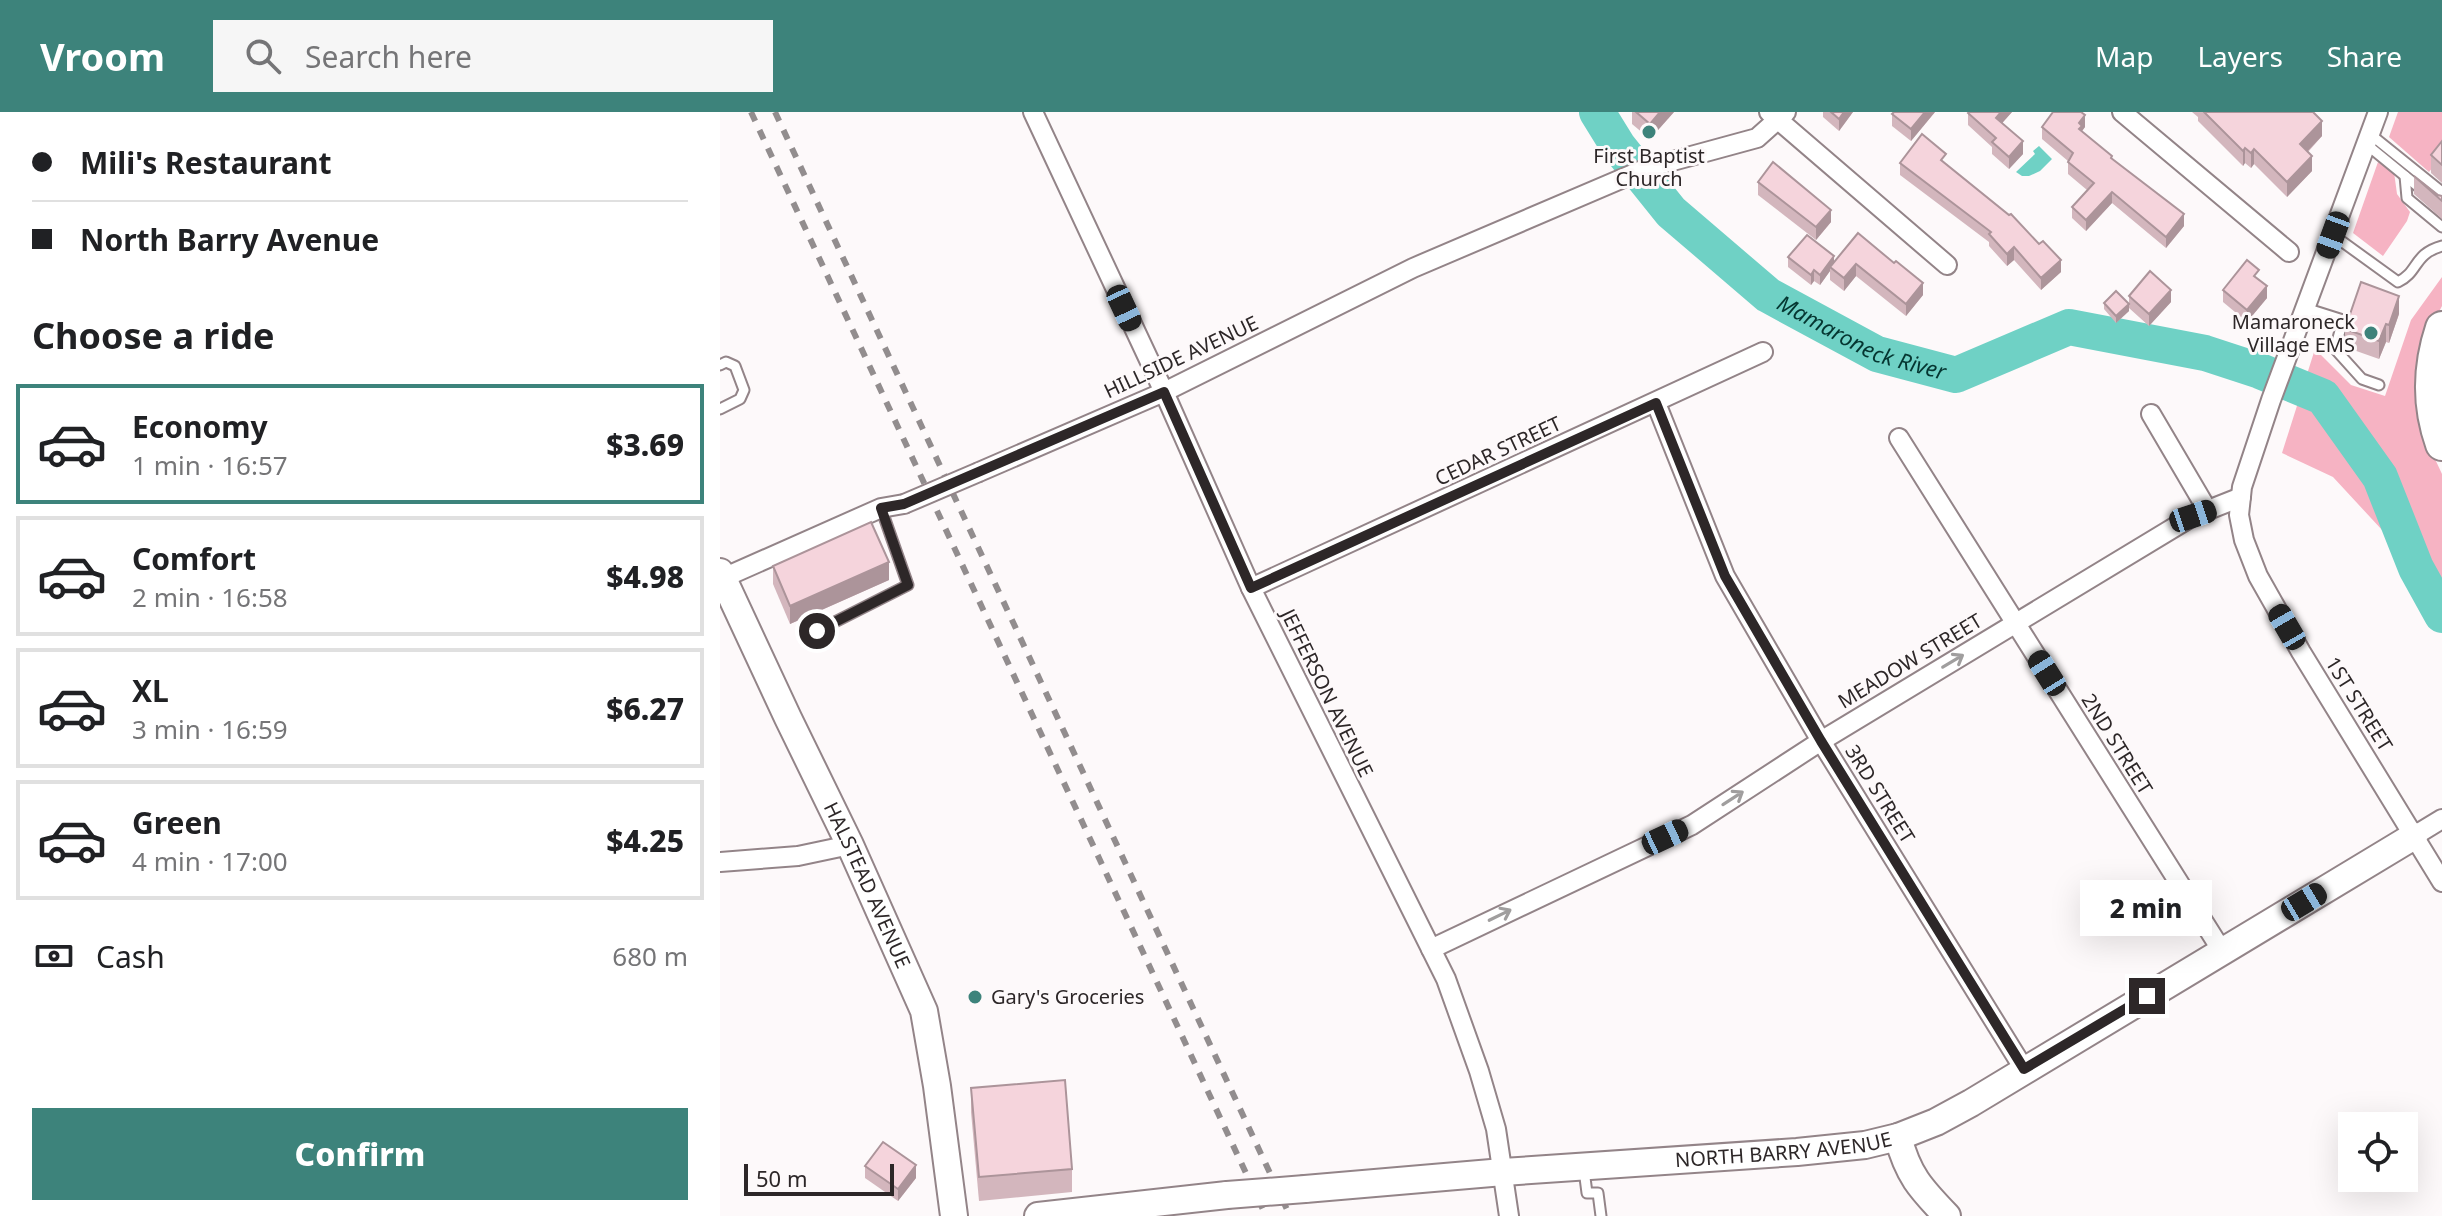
<!DOCTYPE html>
<html lang="en">
<head>
<meta charset="utf-8">
<style>
  :root { --surface:#fff; --page:#f6f6f6; --text:#202124; --muted:#757577; --line:#e0e0e0; --accent:#3d837b }
  body { margin:0; font-family:"Noto Sans",sans-serif; background:var(--page); color:var(--text); height:100vh; display:flex; flex-direction:column; font-size:30px; white-space:nowrap }
  * { box-sizing:border-box; margin:0 }
  p { font-size:26px; color:var(--muted) }
  .icon { flex:none; width:44px; height:44px; fill:none; stroke:currentColor; stroke-width:2; stroke-linecap:round; stroke-linejoin:round }
  .map { position:relative; flex:1; overflow:hidden }
  .drawer { display:flex; flex-direction:column; background:var(--surface); width:720px }
  .drawer>* { flex:none }
  .banner { display:grid; align-content:center; height:176px; padding:0 32px; background:var(--surface) }
  .controls { position:absolute; left:1618px; top:1000px; display:grid; gap:16px }
  .controls a { display:grid; place-items:center; width:80px; height:80px; border-radius:0px; background:var(--surface); box-shadow:0 8px 32px #0002; font-size:40px }
  .scale { position:absolute; left:24px; bottom:20px; width:150px; box-sizing:border-box; padding-left:8px; border:4px solid #2d2728; border-top:0; font-size:22px; line-height:28px; white-space:nowrap; color:#2d2728; -webkit-text-stroke:6px #fdf9fa; paint-order:stroke }
  .end { position:absolute; width:36px; height:36px; margin:-18px; border:10px solid #2d2728; background:#fff; box-shadow:0 0 0 4px #fff }
  .from { border-radius:50% }
  .bubble { position:absolute; height:56px; border-radius:0px; background:var(--surface); box-shadow:0 8px 32px #0002; font-size:26px; font-weight:800; line-height:56px; text-align:center }
  .car { position:absolute; width:24px; height:48px; margin:-24px -12px; border-radius:10px; box-shadow:0 0 6px 2px #0007; background:linear-gradient(#222 24%,#8ab4d8 0 40%,#222 0 76%,#8ab4d8 0 86%,#222 0) }
  .banner b { display:flex; align-items:center; gap:28px; height:76px; font-size:30px }
  .banner b+b { border-top:2px solid var(--line) }
  .banner i { width:20px; height:20px; background:var(--text) }
  ul { padding:0; list-style:none }
  li { display:flex; align-items:center; gap:24px; height:120px; margin:0 16px 12px; padding:0 16px; border:4px solid var(--line); border-radius:0px }
  li div { flex:1 }
  li b { display:block; font-size:30px }
  li em { font-style:normal; font-weight:800 }
  li.active { border-color:var(--accent) }
  li>.icon { width:72px; height:72px; stroke-width:1.5 }
  h2 { padding:0 32px; font-size:36px; line-height:96px }
  .pay { display:flex; align-items:center; gap:20px; height:88px; padding:0 32px; font-size:30px }
  .pay p { margin-inline-start:auto }
  .button { display:flex; gap:16px; margin-top:auto; padding:16px 32px }
  .button a { flex:1; height:92px; border-radius:0px; background:var(--accent); color:#fff; font-size:32px; font-weight:800; line-height:92px; text-align:center }
  header { display:flex; align-items:center; gap:48px; box-sizing:border-box; height:112px; padding:0 40px; background:var(--accent); color:#fff }
  header strong { font-size:38px }
  nav { display:flex; gap:44px; margin-inline-start:auto; font-size:28px }
  .search { width:560px; height:72px; background:var(--page); display:flex; align-items:center; gap:20px; box-sizing:border-box; padding:0 28px; border-radius:0px; color:var(--muted); font-size:30px }
  main { display:flex; flex:1; min-height:0 }
  .map>svg:first-child { display:block }
  .green { fill:#f6b3c3 }
  .water { fill:#6fd1c5 }
  .lines { fill:none; stroke-linecap:round; stroke-linejoin:round }
  .river { stroke:#6fd1c5; stroke-width:36 }
  .lane-casing { stroke:#938488; stroke-width:13 }
  .street-casing { stroke:#938488; stroke-width:22 }
  .secondary-casing { stroke:#938488; stroke-width:30 }
  .highway-casing { stroke:#938488; stroke-width:36 }
  .lane { stroke:#fff; stroke-width:9 }
  .street { stroke:#fff; stroke-width:18 }
  .secondary { stroke:#fff; stroke-width:26 }
  .highway { stroke:#fff; stroke-width:32 }
  .rail { stroke:#928d8e; stroke-width:6; stroke-dasharray:10 10; stroke-linecap:butt }
  .street-bridge-casing { stroke:#938488; stroke-width:22; stroke-linecap:butt }
  .secondary-bridge-casing { stroke:#938488; stroke-width:30; stroke-linecap:butt }
  .street-bridge { stroke:#fff; stroke-width:18 }
  .secondary-bridge { stroke:#fff; stroke-width:26 }
  .wall { fill:#d3b6bd }
  .shaded-wall { fill:#ac949a }
  .building { fill:#f5d4dc; stroke:#ac949a; stroke-width:2 }
  .oneway { stroke:#a09e9e }
  .route { stroke:#2d2728; stroke-width:10 }
  .poi-dot { fill:#3d837b; stroke:#fdf9fa; stroke-width:3 }
  .labels { text-anchor:middle; stroke-width:6; stroke-linejoin:round; paint-order:stroke }
  .poi-label { font-size:20px; fill:#2d2728; stroke:#fdf9fa }
  .street-label { font-size:20px; fill:#2d2728; stroke:#fdf9fa }
  .water-label { font-size:22px; font-style:italic; fill:#053631; stroke:#fdf9fa }
</style>
</head>
<body>
<header>
<strong>Vroom</strong>
<div class="search"><svg class="icon" aria-label="search" viewBox="0 0 24 24"><circle cx="10" cy="10" r="6"/><path d="M15 15l6 6"/></svg>Search here</div>
<nav><a>Map</a><a>Layers</a><a>Share</a></nav>
</header>
<main>
<section class="drawer">
<div class="banner">
<b><i class="from"></i>Mili's Restaurant</b>
<b><i></i>North Barry Avenue</b>
</div>
<h2>Choose a ride</h2>
<ul>
<li class="active"><svg class="icon" aria-label="car" viewBox="0 0 24 24"><path d="M5 17H2v-5l4-1 3-4h7l3 4 3 1v5h-3M9 17h6M6 11h13"/><circle cx="7" cy="17" r="2"/><circle cx="17" cy="17" r="2"/></svg><div><b>Economy</b><p>1 min · 16:57</p></div><em>$3.69</em></li>
<li><svg class="icon" aria-label="car" viewBox="0 0 24 24"><path d="M5 17H2v-5l4-1 3-4h7l3 4 3 1v5h-3M9 17h6M6 11h13"/><circle cx="7" cy="17" r="2"/><circle cx="17" cy="17" r="2"/></svg><div><b>Comfort</b><p>2 min · 16:58</p></div><em>$4.98</em></li>
<li><svg class="icon" aria-label="car" viewBox="0 0 24 24"><path d="M5 17H2v-5l4-1 3-4h7l3 4 3 1v5h-3M9 17h6M6 11h13"/><circle cx="7" cy="17" r="2"/><circle cx="17" cy="17" r="2"/></svg><div><b>XL</b><p>3 min · 16:59</p></div><em>$6.27</em></li>
<li><svg class="icon" aria-label="car" viewBox="0 0 24 24"><path d="M5 17H2v-5l4-1 3-4h7l3 4 3 1v5h-3M9 17h6M6 11h13"/><circle cx="7" cy="17" r="2"/><circle cx="17" cy="17" r="2"/></svg><div><b>Green</b><p>4 min · 17:00</p></div><em>$4.25</em></li>
</ul>
<div class="pay"><svg class="icon" aria-label="cash" viewBox="0 0 24 24"><path d="M3 7h18v10H3z"/><circle cx="12" cy="12" r="2"/></svg>Cash<p>680 m</p></div>
<div class="button"><a>Confirm</a></div>
</section>
<div class="map">
<svg width="1722" height="1104" viewBox="0 0 1722 1104">
  <rect width="100%" height="100%" fill="#fdf9fa"/>
  <g class="green">
    <polygon points="1678,0 1722,0 1722,44 1709,60 1669,25"/>
    <polygon points="1658,50 1674,60 1677,82 1690,100 1687,109 1663,144 1633,121"/>
    <polygon points="1722,165 1722,194 1705,226 1708,332 1722,362 1722,515 1675,432 1613,365 1562,341 1595,237 1631,273 1665,284 1691,208"/>
  </g>
  <polygon class="water" points="1319,34 1332,47 1320,59 1309,64 1302,64 1296,60 1315,42 1313,39"/>
  <g class="lines">
    <path class="river" id="s1" d="M877,0L898,34L951,100L1048,183L1157,242L1236,263L1349,215L1485,241L1540,259L1603,285L1660,365L1696,456L1722,503"/>
    <defs>
      <g id="lane">
        <polyline points="1650,22 1722,80"/>
        <polyline points="1646,32 1701,77"/>
        <polyline points="1685,64 1687,86 1722,115"/>
        <path d="M1613,123L1678,170C1699,160 1693,142 1722,134"/>
        <polyline points="1585,196 1623,208 1615,237 1642,267 1659,273"/>
        <polyline points="0,253 6,250 15,254 24,278 20,287 0,297"/>
        <polyline points="97,519 188,473 161,396"/>
        <polyline points="864,1058 867,1081 878,1081 881,1104"/>
      </g>
      <g id="street">
        <polyline points="313,0 444,280 531,476 726,867 759,959 776,1017 789,1104"/>
        <polyline points="1049,0 1227,153"/>
        <polyline points="1402,0 1569,140"/>
        <polyline points="1658,0 1551,288 1522,375 1519,403 1524,428 1538,464 1581,540 1722,770"/>
        <polyline points="936,291 1005,464 1101,629 1304,957"/>
        <polyline points="1431,302 1488,399"/>
        <polyline points="1179,326 1502,839"/>
        <polyline points="259,360 444,280 693,156 927,56 1037,26 1066,0"/>
        <polyline points="3,466 161,396 184,392"/>
        <polyline points="531,476 1043,240"/>
        <polyline points="1694,724 1722,707"/>
        <polyline points="0,750 78,744 130,733"/>
        <polyline points="711,837 972,713 1101,629 1473,404 1521,385"/>
      </g>
      <g id="secondary">
        <path id="s2" d="M0,460L68,606L130,733L204,899L217,974L234,1104"/>
        <path d="M1178,1025C1188,1063 1200,1076 1227,1104"/>
        <path id="s3" d="M585,1077L783,1060L1077,1040L1145,1033L1178,1025L1216,1010L1251,991L1694,724"/>
        <polyline points="318,1104 507,1083"/>
      </g>
      <path id="highway" d="M1722,216C1709,255 1708,293 1722,332"/>
    </defs>
    <use href="#lane" class="lane-casing"/>
    <use href="#street" class="street-casing"/>
    <use href="#secondary" class="secondary-casing"/>
    <use href="#highway" class="highway-casing"/>
    <use href="#lane" class="lane"/>
    <use href="#street" class="street"/>
    <use href="#secondary" class="secondary"/>
    <use href="#highway" class="highway"/>
    <g class="rail">
      <polyline points="31,0 546,1104"/>
      <polyline points="55,0 570,1104"/>
    </g>
    <defs>
      <polyline id="street-bridge" points="184,392 259,360"/>
      <polyline id="secondary-bridge" points="507,1083 585,1077"/>
    </defs>
    <use href="#street-bridge" class="street-bridge-casing"/>
    <use href="#secondary-bridge" class="secondary-bridge-casing"/>
    <use href="#street-bridge" class="street-bridge"/>
    <use href="#secondary-bridge" class="secondary-bridge"/>
  </g>
  <g class="wall">
    <polygon points="912,0 954,0 930,27 912,12"/>
    <polygon points="1103,0 1133,0 1119,19 1103,5"/>
    <polygon points="1215,0 1191,29 1172,14 1172,2"/>
    <polygon points="1249,0 1292,0 1282,11 1303,42 1289,57 1272,42 1272,35 1248,13 1248,1"/>
    <polygon points="1472,0 1593,0 1602,24 1588,40 1592,59 1567,85 1534,52 1531,56 1525,51 1523,54 1478,9 1478,5"/>
    <polygon points="1322,15 1365,15 1362,19 1464,114 1446,136 1392,91 1366,119 1352,106 1352,95 1367,78 1348,62 1348,49 1322,27"/>
    <polygon points="1722,29 1722,71 1711,61 1711,43"/>
    <polygon points="1180,51 1226,52 1341,160 1321,178 1294,148 1287,154 1269,134 1269,130 1180,63"/>
    <polygon points="1694,64 1718,83 1722,84 1722,107 1694,82"/>
    <polygon points="1038,70 1111,110 1096,128 1038,83"/>
    <polygon points="1138,121 1203,183 1186,204 1136,164 1124,179 1110,168 1110,159 1100,173 1094,169 1091,173 1068,155 1068,145 1114,151"/>
    <polygon points="1539,168 1547,186 1527,210 1503,190 1503,178"/>
    <polygon points="1409,184 1451,190 1429,214 1409,196 1409,199 1396,211 1384,197 1384,191 1409,192"/>
    <polygon points="1679,202 1669,231 1666,230 1659,247 1625,235 1625,217"/>
    <polygon points="53,454 169,468 70,512 53,472"/>
    <polygon points="251,976 352,1057 352,1080 259,1089 251,1000"/>
    <polygon points="145,1054 196,1066 178,1089 145,1066"/>
  </g>
  <g class="shaded-wall">
    <polygon points="940,0 954,0 930,27 930,12"/>
    <polygon points="1124,0 1133,0 1119,19 1119,7"/>
    <polygon points="1205,0 1215,0 1191,29 1191,17"/>
    <polygon points="1281,0 1292,0 1276,18 1276,6"/>
    <polygon points="1365,3 1365,15 1362,19 1362,26 1359,11"/>
    <polygon points="1602,9 1602,24 1580,47 1580,32"/>
    <polygon points="1303,29 1303,42 1289,57 1289,45"/>
    <polygon points="1525,36 1525,51 1523,54 1523,39"/>
    <polygon points="1534,37 1534,52 1531,56 1531,41"/>
    <polygon points="1592,44 1592,59 1567,85 1567,70"/>
    <polygon points="1392,80 1392,91 1366,119 1366,108"/>
    <polygon points="1111,98 1111,110 1096,128 1096,115"/>
    <polygon points="1464,102 1464,114 1446,136 1446,125"/>
    <polygon points="1294,135 1294,148 1287,154 1287,142"/>
    <polygon points="1114,144 1114,155 1110,155 1110,159 1100,173 1100,163"/>
    <polygon points="1341,148 1341,160 1321,178 1321,166"/>
    <polygon points="1136,152 1136,164 1124,179 1124,166"/>
    <polygon points="1094,158 1094,169 1091,173 1091,163"/>
    <polygon points="1203,171 1203,183 1186,204 1186,192"/>
    <polygon points="1547,174 1547,186 1527,210 1527,198"/>
    <polygon points="1451,178 1451,190 1429,214 1429,202"/>
    <polygon points="1679,184 1679,202 1669,231 1669,213"/>
    <polygon points="1409,192 1409,199 1396,211 1396,204"/>
    <polygon points="1666,212 1666,230 1659,247 1659,229"/>
    <polygon points="169,450 169,468 70,512 70,494"/>
    <polygon points="196,1053 196,1066 178,1089 178,1077"/>
  </g>
  <g class="building">
    <polygon points="916,0 940,0 930,12"/>
    <polygon points="1111,0 1124,0 1119,7"/>
    <polygon points="1174,0 1205,0 1191,17 1172,2"/>
    <polygon points="1249,0 1281,0 1276,6 1303,29 1289,45 1272,30 1276,26 1248,1"/>
    <polygon points="1333,0 1361,0 1365,3 1359,11 1362,14 1359,17 1392,44 1391,46 1464,102 1446,125 1392,80 1366,108 1352,95 1374,71 1348,50 1353,41 1322,15"/>
    <polygon points="1484,0 1593,0 1602,9 1580,32 1592,44 1567,70 1534,37 1531,41 1525,36 1523,39"/>
    <polygon points="1202,22 1226,42 1221,48 1289,103 1291,102 1319,132 1323,129 1341,148 1321,166 1294,135 1287,142 1269,122 1271,120 1180,51"/>
    <polygon points="1722,29 1722,53 1711,43"/>
    <polygon points="1053,50 1111,98 1096,115 1038,70"/>
    <polygon points="1694,64 1718,83 1722,84 1722,89"/>
    <polygon points="1138,121 1174,151 1176,149 1203,171 1186,192 1136,152 1124,166 1110,155"/>
    <polygon points="1087,123 1114,144 1100,163 1094,158 1091,163 1068,145"/>
    <polygon points="1527,148 1539,158 1534,164 1547,174 1527,198 1503,178"/>
    <polygon points="1430,159 1451,178 1429,202 1409,184"/>
    <polygon points="1641,170 1679,184 1669,213 1666,212 1659,229 1625,217"/>
    <polygon points="1396,179 1409,192 1396,204 1384,191"/>
    <polygon points="151,410 169,450 70,494 53,454"/>
    <polygon points="345,968 352,1057 259,1065 251,976"/>
    <polygon points="163,1030 196,1053 178,1077 145,1054"/>
  </g>
  <defs><path id="oneway-shaft" d="M-6 0H5M1.5-3L5.5 0L1.5 3" fill="none" stroke-width="1.6" stroke-linecap="round" stroke-linejoin="round" transform="scale(2)"/></defs>
  <g class="oneway">
    <use href="#oneway-shaft" transform="translate(1233 549) rotate(-31)"/>
    <use href="#oneway-shaft" transform="translate(1013 686) rotate(-33)"/>
    <use href="#oneway-shaft" transform="translate(780 803) rotate(-26)"/>
  </g>
  <g class="lines">
    <polyline class="route" points="97,519 188,473 161,396 184,392 444,280 531,476 936,291 1005,464 1101,629 1304,957 1427,884"/>
  </g>
  <g class="poi-dot">
    <circle cx="929" cy="20" r="8"/>
    <circle cx="1651" cy="221" r="8"/>
    <circle cx="255" cy="885" r="8"/>
  </g>
  <g class="labels">
    <g class="poi-label">
      <text x="929" y="51">First Baptist<tspan x="929" dy="23">Church</tspan></text>
      <text x="1635" y="217" text-anchor="end">Mamaroneck<tspan x="1635" dy="23">Village EMS</tspan></text>
      <text x="271" y="892" text-anchor="start">Gary's Groceries</text>
    </g>
    <g class="street-label">
      <text transform="translate(461 245) rotate(-25)" y="7">HILLSIDE AVENUE</text>
      <text transform="translate(778 339) rotate(-25)" y="7">CEDAR STREET</text>
      <text transform="translate(1190 549) rotate(-31)" y="7">MEADOW STREET</text>
      <text transform="translate(607 581) rotate(64)" y="7">JEFFERSON AVENUE</text>
      <text transform="translate(1639 592) rotate(58)" y="7">1ST STREET</text>
      <text transform="translate(1397 632) rotate(58)" y="7">2ND STREET</text>
      <text transform="translate(1160 682) rotate(58)" y="7">3RD STREET</text>
      <text dy="7" stroke="none"><textPath href="#s2" startOffset="346">HALSTEAD AVENUE</textPath></text>
      <text dy="7" stroke="none"><textPath href="#s3" startOffset="480">NORTH BARRY AVENUE</textPath></text>
    </g>
    <g class="water-label">
      <text dy="8" stroke="none"><textPath href="#s1" startOffset="356">Mamaroneck River</textPath></text>
    </g>
  </g>
</svg>
<div class="controls">
<a><svg class="icon" aria-label="locate" viewBox="0 0 24 24"><circle cx="12" cy="12" r="6"/><path d="M12 2v4M12 18v4M2 12h4M18 12h4"/></svg></a>
</div>
<div class="scale">50 m</div>
<i class="end from" style="left:97px;top:519px"></i>
<i class="end" style="left:1427px;top:884px"></i>
<div class="bubble" style="left:1360px;top:768px;width:132px">2 min</div>
<i class="car" style="left:1613px;top:123px;rotate:200deg"></i>
<i class="car" style="left:404px;top:196px;rotate:155deg"></i>
<i class="car" style="left:1473px;top:404px;rotate:72deg"></i>
<i class="car" style="left:1567px;top:515px;rotate:330deg"></i>
<i class="car" style="left:1327px;top:561px;rotate:328deg"></i>
<i class="car" style="left:945px;top:725px;rotate:65deg"></i>
<i class="car" style="left:1584px;top:790px;rotate:59deg"></i>
</div>
</main>
</body>
</html>
